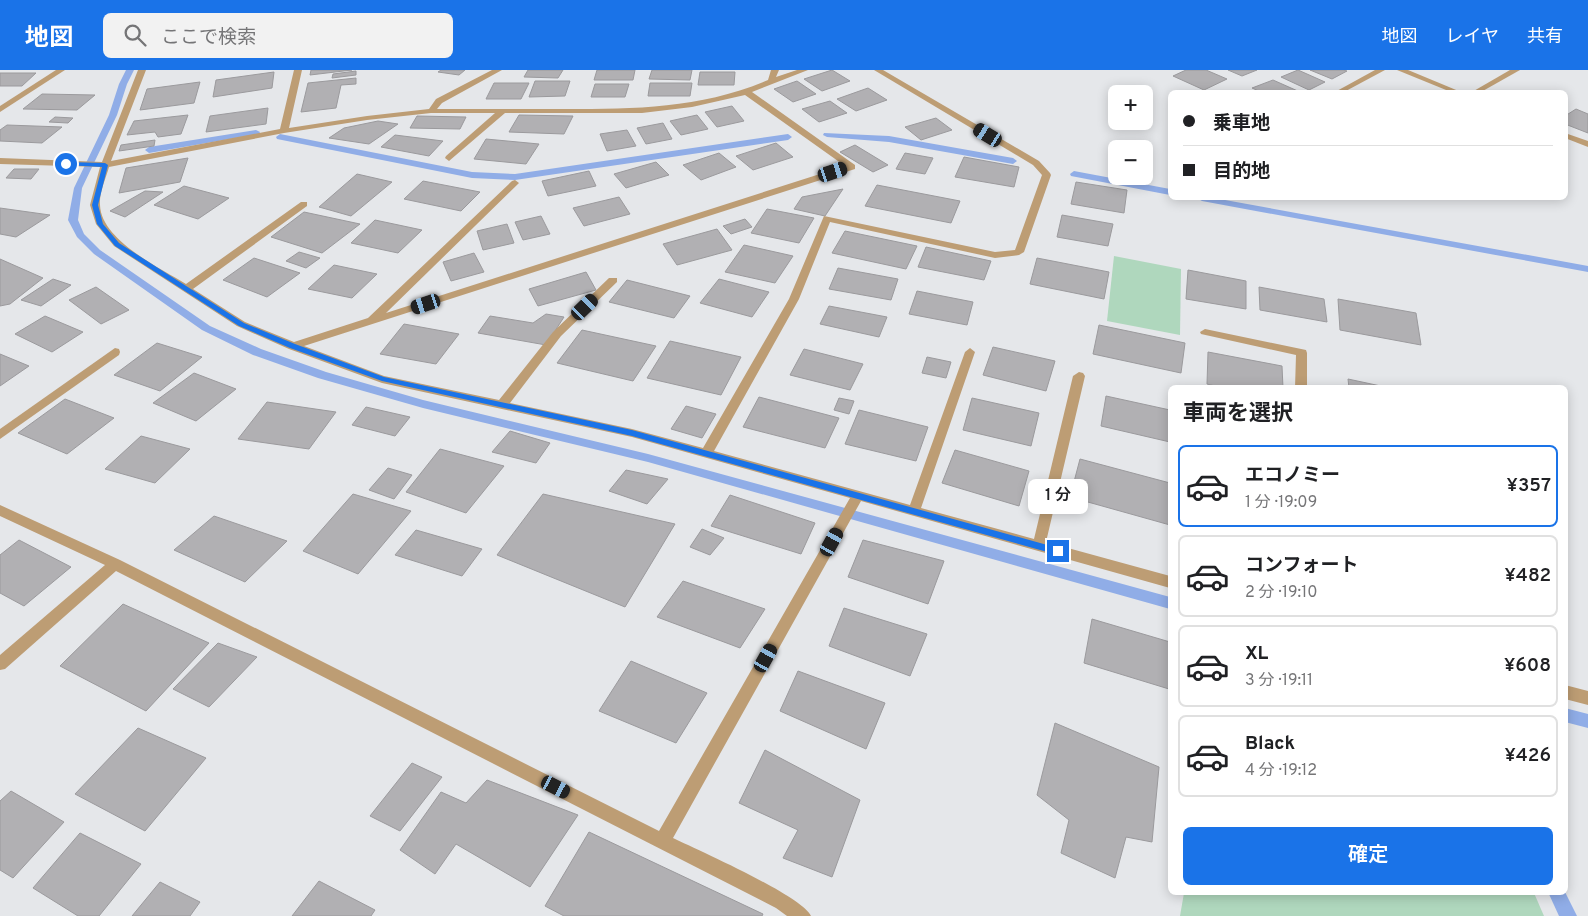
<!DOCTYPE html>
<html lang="ja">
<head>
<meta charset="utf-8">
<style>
  :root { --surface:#fff; --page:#f2f2f2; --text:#202124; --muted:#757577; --line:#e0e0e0; --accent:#1a73e8 }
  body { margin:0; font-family:Overpass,"Noto Sans JP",sans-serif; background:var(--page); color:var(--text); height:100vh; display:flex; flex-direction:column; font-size:19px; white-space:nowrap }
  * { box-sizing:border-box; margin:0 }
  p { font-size:16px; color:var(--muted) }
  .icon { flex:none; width:28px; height:28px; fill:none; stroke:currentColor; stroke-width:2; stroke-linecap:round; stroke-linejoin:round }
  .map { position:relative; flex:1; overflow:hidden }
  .details { position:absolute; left:1168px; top:315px; width:400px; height:510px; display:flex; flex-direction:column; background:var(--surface); border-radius:8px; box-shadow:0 2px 12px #0003 }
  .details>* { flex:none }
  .top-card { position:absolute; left:1168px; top:20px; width:400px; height:110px; border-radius:8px; box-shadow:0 2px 12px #0003; display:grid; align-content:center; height:110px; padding:0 15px; background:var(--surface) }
  .tools { position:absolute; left:1108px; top:15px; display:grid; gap:10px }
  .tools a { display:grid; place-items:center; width:45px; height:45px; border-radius:8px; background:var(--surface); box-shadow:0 2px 12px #0003; font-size:25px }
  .end { position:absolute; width:22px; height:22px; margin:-11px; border:6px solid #1a73e8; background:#fff; box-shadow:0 0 0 2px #fff }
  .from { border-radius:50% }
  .bubble { position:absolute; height:35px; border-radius:8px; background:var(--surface); box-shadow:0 2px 12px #0003; font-size:16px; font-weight:600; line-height:35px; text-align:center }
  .car { position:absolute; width:15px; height:30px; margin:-15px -8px; border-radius:6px; box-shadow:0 0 4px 1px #0007; background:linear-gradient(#222 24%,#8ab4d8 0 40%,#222 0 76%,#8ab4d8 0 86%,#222 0) }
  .top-card b { display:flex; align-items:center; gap:18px; height:48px; font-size:19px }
  .top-card b+b { border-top:1px solid var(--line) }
  .top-card i { width:12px; height:12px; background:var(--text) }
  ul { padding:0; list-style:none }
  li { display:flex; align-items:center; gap:15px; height:82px; margin:0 10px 8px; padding:0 5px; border:2px solid var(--line); border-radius:8px }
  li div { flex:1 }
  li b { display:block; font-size:19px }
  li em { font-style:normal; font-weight:600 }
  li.selected { border-color:var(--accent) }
  li>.icon { width:45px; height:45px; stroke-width:1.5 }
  h2 { padding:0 15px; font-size:22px; line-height:60px }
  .cta { display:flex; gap:10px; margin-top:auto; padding:10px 15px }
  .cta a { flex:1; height:58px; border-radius:8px; background:var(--accent); color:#fff; font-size:20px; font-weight:600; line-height:58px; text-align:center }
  header { display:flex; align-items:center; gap:30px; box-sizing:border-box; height:70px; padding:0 25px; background:var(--accent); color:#fff }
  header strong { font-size:24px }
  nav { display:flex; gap:28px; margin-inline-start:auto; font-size:18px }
  .search { width:350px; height:45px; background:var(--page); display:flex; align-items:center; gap:12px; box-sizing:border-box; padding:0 18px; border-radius:8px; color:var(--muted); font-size:19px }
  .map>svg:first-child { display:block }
  .green { fill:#afd7bd }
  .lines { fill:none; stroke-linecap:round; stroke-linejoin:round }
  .stream { fill:#90ade7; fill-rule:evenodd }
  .building { fill:#b1b0b3; stroke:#9b9a9d }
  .minor { fill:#bd9d74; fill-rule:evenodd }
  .route { fill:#1a73e8 }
</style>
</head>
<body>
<header>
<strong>地図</strong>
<div class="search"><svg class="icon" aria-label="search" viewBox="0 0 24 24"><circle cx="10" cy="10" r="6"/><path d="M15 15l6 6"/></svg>ここで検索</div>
<nav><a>地図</a><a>レイヤ</a><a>共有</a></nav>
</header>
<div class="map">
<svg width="1588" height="846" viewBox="0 0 1588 846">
  <rect width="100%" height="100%" fill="#e5e7ea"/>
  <g class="green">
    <polygon points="1114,186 1181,199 1180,265 1107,251"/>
    <polygon points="1184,823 1534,823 1544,846 1180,846"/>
  </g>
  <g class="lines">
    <g class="stream">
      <polygon points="126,0 134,0 127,14 117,45 82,118 78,150 84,164 100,180 210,256 261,279 326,302 423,330 648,384 1170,527 1170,539 648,392 423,338 318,308 253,285 202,260 94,184 77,167 68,150 74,118 109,45 119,14"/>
      <polygon points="256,60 260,62 259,64 149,83 145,80 149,77"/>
      <polygon points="824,63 889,66 1013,88 1017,91 1013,94 889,72 827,67 823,65"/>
      <polygon points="280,64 472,102 515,104 788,64 792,67 788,70 515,110 472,108 277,69 276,67"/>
      <polygon points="1074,101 1170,119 1170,125 1071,106 1070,104"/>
      <polygon points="1197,128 1214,128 1588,196 1588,202 1202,131"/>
      <polygon points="1565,638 1588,644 1588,658 1565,652"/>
      <polygon points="1548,822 1565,822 1577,846 1559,846"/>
    </g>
  </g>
  <g class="building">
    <polygon points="311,0 352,0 310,5"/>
    <polygon points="441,0 465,0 459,5 438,2"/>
    <polygon points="528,0 563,0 558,8 524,7"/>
    <polygon points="597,0 635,0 633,10 594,10"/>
    <polygon points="652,0 692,0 690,10 649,9"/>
    <polygon points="832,0 850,11 822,21 804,9"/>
    <polygon points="1186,0 1206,0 1227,9 1204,20 1173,6"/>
    <polygon points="1228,0 1257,0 1242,6"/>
    <polygon points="1298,0 1325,12 1309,20 1281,7"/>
    <polygon points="1310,0 1343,0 1347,1 1332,9"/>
    <polygon points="356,1 356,5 332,8 333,4"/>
    <polygon points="274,2 272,18 213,27 216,10"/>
    <polygon points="700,2 735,2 734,15 698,15"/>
    <polygon points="0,3 36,3 22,16 0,16"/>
    <polygon points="356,8 356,14 341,15 336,38 301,42 308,13"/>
    <polygon points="1273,10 1300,22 1261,22 1252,18"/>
    <polygon points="535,11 570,11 565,26 529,27"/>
    <polygon points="797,11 816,24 793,32 774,19"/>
    <polygon points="200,12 194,33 140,40 147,19"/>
    <polygon points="494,13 529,13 521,29 486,29"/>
    <polygon points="650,13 692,13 690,26 648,26"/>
    <polygon points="595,14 629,14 625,27 591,27"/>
    <polygon points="868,18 887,30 856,41 837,29"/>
    <polygon points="42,24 95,25 77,40 23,39"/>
    <polygon points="830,31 847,43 819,52 802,39"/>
    <polygon points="732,36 744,51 717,57 705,42"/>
    <polygon points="268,38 266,54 206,62 210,46"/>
    <polygon points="1576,39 1588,44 1588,63 1565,54 1565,46"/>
    <polygon points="188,45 181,64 158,67 155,62 127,65 134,51"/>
    <polygon points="519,45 573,46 564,64 509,62"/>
    <polygon points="697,45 708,59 681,65 670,51"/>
    <polygon points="417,46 466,47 460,59 410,58"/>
    <polygon points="55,47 73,48 68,53 49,52"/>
    <polygon points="936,48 952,60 921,70 905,57"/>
    <polygon points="378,51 398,54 369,74 329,68 344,58"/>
    <polygon points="663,53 672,69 646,74 637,58"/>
    <polygon points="7,55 62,57 42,73 0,71 0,60"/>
    <polygon points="627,60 636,76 607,81 600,64"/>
    <polygon points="395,65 443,71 429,86 381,77"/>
    <polygon points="486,69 539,74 526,94 474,89"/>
    <polygon points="155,70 154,76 119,81 121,75"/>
    <polygon points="776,73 793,87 753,100 736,86"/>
    <polygon points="855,75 888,95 873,102 840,82"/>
    <polygon points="719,83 736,97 701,110 683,95"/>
    <polygon points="905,83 933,88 925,104 896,99"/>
    <polygon points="964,87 1019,97 1014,117 955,107"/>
    <polygon points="188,88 180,112 119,123 126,98"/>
    <polygon points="656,92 669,105 626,118 614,104"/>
    <polygon points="14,99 39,99 31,109 6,108"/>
    <polygon points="589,101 596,116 548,126 542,111"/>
    <polygon points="357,104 392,112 351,146 319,137"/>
    <polygon points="423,111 480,122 461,141 404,129"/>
    <polygon points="1076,112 1127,120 1124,143 1071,134"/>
    <polygon points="877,115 960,131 951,153 865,136"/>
    <polygon points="184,116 229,128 198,149 154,135"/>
    <polygon points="843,119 825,146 794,139 802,127"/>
    <polygon points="145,121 163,122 125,147 110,141"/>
    <polygon points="619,127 630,144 584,156 573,138"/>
    <polygon points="0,138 50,145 16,167 0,164"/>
    <polygon points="767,139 814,148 799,173 751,163"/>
    <polygon points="304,142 360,154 322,183 271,167"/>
    <polygon points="1062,145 1113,154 1108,176 1057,167"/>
    <polygon points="541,146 550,164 523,170 515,152"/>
    <polygon points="745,149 752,157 731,164 723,156"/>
    <polygon points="375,150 422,160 398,183 351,173"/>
    <polygon points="507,154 514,173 483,180 477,161"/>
    <polygon points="717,159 732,180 677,195 663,174"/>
    <polygon points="845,161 917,176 906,199 832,183"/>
    <polygon points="744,175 793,186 775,213 725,202"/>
    <polygon points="926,177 991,191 984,210 918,197"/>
    <polygon points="299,182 320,188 306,198 286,191"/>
    <polygon points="474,183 484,202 451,211 443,192"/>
    <polygon points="254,188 300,203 267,227 223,210"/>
    <polygon points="1037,188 1109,202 1104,229 1030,214"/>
    <polygon points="0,189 43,208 10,234 0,236"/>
    <polygon points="334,195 377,204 352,228 308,219"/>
    <polygon points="838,198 898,209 891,230 829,219"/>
    <polygon points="1188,200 1246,211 1246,239 1186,229"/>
    <polygon points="586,202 596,220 538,236 529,219"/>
    <polygon points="53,209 71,215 41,236 21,230"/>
    <polygon points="719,209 769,222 752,247 700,233"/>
    <polygon points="627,210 690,226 674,248 609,232"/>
    <polygon points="96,217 129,240 101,254 69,230"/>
    <polygon points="1259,217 1324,229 1327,252 1260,240"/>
    <polygon points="917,221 973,232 967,255 909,244"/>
    <polygon points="1338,229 1416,243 1421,275 1340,260"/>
    <polygon points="829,236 887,247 879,267 820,254"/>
    <polygon points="546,244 564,247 546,275 478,263 490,246 533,253"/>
    <polygon points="45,246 83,262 52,282 15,264"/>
    <polygon points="404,254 459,264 436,294 380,284"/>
    <polygon points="1099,255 1185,273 1181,303 1093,284"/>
    <polygon points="582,260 656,276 633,311 557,293"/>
    <polygon points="670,271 741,287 721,325 647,308"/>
    <polygon points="157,273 202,287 160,321 114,305"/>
    <polygon points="993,277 1055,291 1046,321 983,305"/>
    <polygon points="804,279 863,294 850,320 790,305"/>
    <polygon points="1208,282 1282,296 1283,318 1223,318 1207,314"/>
    <polygon points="0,284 29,296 0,316"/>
    <polygon points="927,287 951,292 946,308 922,303"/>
    <polygon points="194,303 236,319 196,351 153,333"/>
    <polygon points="1348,309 1390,318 1349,318"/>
    <polygon points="1106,326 1170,340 1170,372 1101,356"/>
    <polygon points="759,327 839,348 825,378 743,357"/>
    <polygon points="839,328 854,331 849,344 834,340"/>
    <polygon points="972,328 1039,343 1031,376 963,360"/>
    <polygon points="65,329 114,348 67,384 18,363"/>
    <polygon points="267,332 336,342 309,379 238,369"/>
    <polygon points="686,336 716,344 702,368 671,359"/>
    <polygon points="366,337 410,347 395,366 352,355"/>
    <polygon points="859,340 928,357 916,391 845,374"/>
    <polygon points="510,361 550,373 536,393 492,382"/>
    <polygon points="141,366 190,379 155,413 105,399"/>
    <polygon points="440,379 504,396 466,443 406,422"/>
    <polygon points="955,380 1029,401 1019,436 942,413"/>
    <polygon points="1080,389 1170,413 1170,455 1070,427"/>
    <polygon points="388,398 412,405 394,429 369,420"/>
    <polygon points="626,400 668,409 647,434 609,421"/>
    <polygon points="353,424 411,441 358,504 303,481"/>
    <polygon points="543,424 675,454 625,537 497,485"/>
    <polygon points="730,425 815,453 801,484 711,456"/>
    <polygon points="214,446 287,471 245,512 174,480"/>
    <polygon points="702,459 724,468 710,485 690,477"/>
    <polygon points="416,460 482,479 462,506 395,485"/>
    <polygon points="19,470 71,497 24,536 0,523 0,485"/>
    <polygon points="863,470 944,491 928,534 848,507"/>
    <polygon points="683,511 765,539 740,578 657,547"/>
    <polygon points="123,534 209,573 146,641 60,596"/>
    <polygon points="844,538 927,564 910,606 829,576"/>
    <polygon points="1092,549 1170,572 1169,619 1084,593"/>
    <polygon points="218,573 257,587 209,637 173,619"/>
    <polygon points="631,591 707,623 676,673 599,641"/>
    <polygon points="798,601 885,633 866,679 780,641"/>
    <polygon points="1055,653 1159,697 1152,772 1126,767 1115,808 1061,783 1069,750 1037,725"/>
    <polygon points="138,658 206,688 145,761 75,724"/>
    <polygon points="765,680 860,730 832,807 783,788 798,760 739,733"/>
    <polygon points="412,693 442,707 400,761 370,746"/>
    <polygon points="487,710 578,745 530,817 456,774 435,804 400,780 441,722 466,733"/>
    <polygon points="11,721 64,752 13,808 0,800 0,731"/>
    <polygon points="589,762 763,844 762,846 564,846 545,836"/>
    <polygon points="80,763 141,794 99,846 78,846 33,818"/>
    <polygon points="319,811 375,840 371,846 292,846"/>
    <polygon points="160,812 200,832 190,846 132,846"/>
  </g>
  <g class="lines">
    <g class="minor">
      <polygon points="56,0 65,0 0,42 0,36"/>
      <path d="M138,0H146L111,91L280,59L294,0H302L289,58L367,46L429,39L436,29L492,0H502L442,33L437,39C480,39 523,39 566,39C637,39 702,38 768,10L771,0H779L776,7L797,0H808L752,22L855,95V99L304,276L384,306L499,330L553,262L609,208H617V212L561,266L510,333L632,359L703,378L789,229L824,146L995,182L1015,180L1042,105L1033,95L874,0H883L1039,91L1050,103L1051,105L1024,182L1019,185L995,188L830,152L799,229L714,381L910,435L965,282L970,278L975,282L921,438L1034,469L1073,306L1079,302L1083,303L1085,306L1046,472L1170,506V518L861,431L673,768C698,780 802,826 811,846H787L776,838L116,501L5,599L0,600V585L105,495L0,446V435L120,490L659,761L850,428L632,367L382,313L289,279L237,256L114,176L96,154L90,135L100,97L0,94V88L102,92ZM745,25L845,96L386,243L519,113L515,110L512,111L368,248L294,272L245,252L193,219L307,136V132H301L186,214C160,198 101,170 100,135C99,123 106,108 109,97L284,63L367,50L431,43H495L446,86L445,88L449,91L505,43H642L692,37Z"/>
      <polygon points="1375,0 1385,0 1344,22 1335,22"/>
      <polygon points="1397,0 1408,0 1461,22 1451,22"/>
      <polygon points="1510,0 1520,0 1481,22 1472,22"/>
      <polygon points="1565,63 1588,71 1588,77 1565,68"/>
      <polygon points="1205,259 1306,280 1307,283 1307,318 1295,318 1296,285 1201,264 1200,262"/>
      <polygon points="115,278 119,279 120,282 119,285 0,369 0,359"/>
      <polygon points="1565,615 1588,621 1588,635 1565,629"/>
    </g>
  </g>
  <polygon class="route" points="66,92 105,93 108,95 98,135 103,154 119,173 244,253 295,274 384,307 632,360 1058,478 1062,481 1058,485 632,366 382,311 290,278 239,256 115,176 97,154 92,135 102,97 64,95"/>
</svg>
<div class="tools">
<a>+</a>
<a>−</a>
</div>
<i class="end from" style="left:66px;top:94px"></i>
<i class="end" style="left:1058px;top:481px"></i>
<div class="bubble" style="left:1028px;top:409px;width:60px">1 分</div>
<i class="car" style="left:988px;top:65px;rotate:301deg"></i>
<i class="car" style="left:833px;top:102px;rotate:72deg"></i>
<i class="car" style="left:426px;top:234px;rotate:252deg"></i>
<i class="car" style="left:585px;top:237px;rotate:46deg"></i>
<i class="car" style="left:832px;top:472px;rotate:29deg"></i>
<i class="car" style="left:766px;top:588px;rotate:29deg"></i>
<i class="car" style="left:556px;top:717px;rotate:117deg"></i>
<div class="top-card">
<b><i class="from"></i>乗車地</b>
<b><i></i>目的地</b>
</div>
<section class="details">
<h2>車両を選択</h2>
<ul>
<li class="selected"><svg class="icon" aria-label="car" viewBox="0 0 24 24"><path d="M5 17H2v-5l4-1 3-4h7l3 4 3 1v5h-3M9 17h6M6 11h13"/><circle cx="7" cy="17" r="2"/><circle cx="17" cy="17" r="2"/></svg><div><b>エコノミー</b><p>1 分 · 19:09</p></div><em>¥357</em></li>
<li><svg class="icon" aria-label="car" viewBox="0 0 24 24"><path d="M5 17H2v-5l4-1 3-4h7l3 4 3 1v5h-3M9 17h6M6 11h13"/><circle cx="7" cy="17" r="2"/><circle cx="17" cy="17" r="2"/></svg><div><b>コンフォート</b><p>2 分 · 19:10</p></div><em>¥482</em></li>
<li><svg class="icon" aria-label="car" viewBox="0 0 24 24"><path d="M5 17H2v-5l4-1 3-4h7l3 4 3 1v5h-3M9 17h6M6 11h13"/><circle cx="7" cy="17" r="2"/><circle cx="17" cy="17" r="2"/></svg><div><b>XL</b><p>3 分 · 19:11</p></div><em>¥608</em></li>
<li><svg class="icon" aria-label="car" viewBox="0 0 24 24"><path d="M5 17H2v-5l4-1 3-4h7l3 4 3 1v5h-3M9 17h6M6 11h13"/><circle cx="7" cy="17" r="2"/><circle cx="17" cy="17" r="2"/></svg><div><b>Black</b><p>4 分 · 19:12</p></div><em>¥426</em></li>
</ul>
<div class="cta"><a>確定</a></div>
</section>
</div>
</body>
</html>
